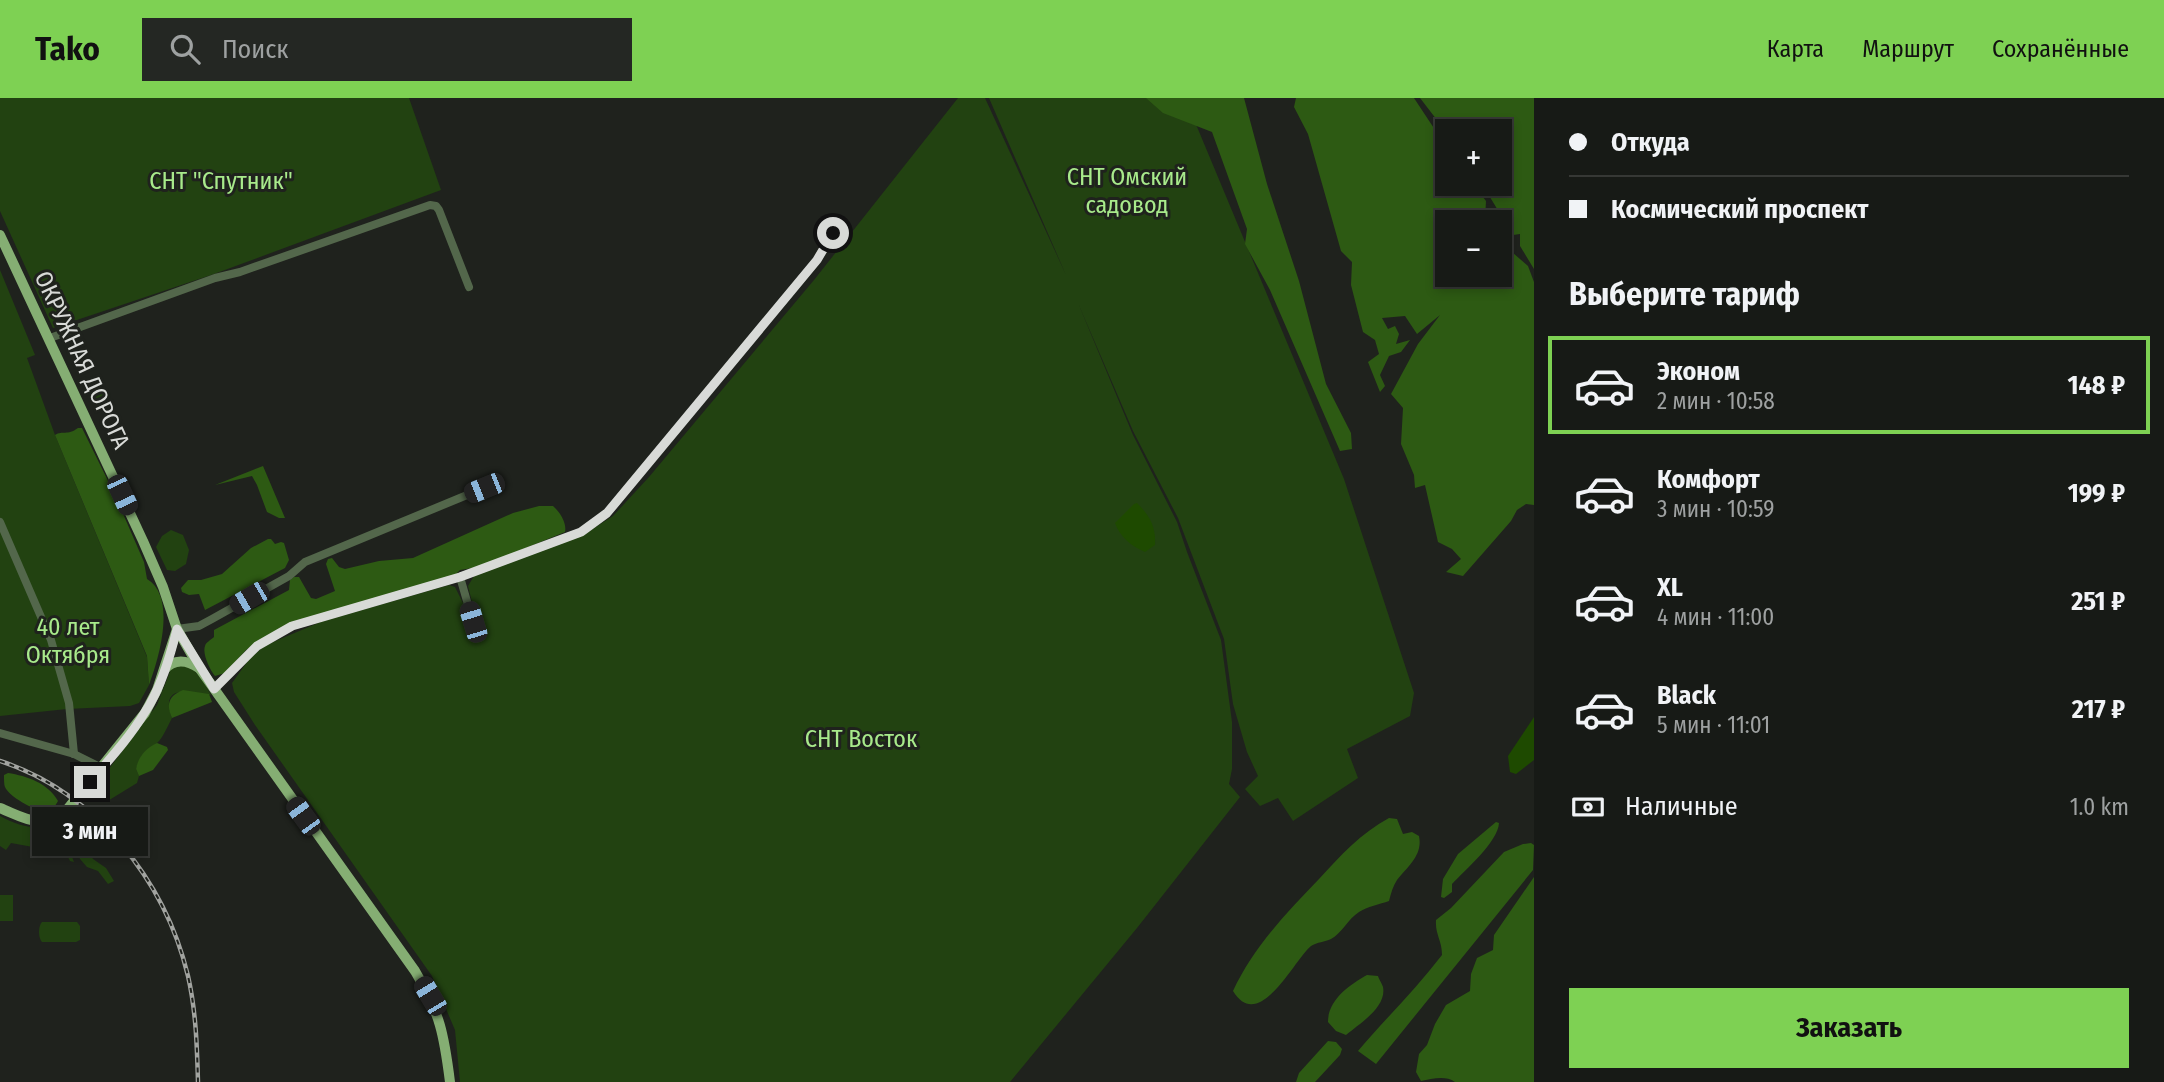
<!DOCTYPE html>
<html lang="ru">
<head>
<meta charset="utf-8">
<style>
  :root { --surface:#171a16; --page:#242723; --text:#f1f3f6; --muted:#9ea1a1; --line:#363835; --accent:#7ed153 }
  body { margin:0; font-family:"Fira Sans Condensed",sans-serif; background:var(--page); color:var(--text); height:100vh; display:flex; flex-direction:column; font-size:26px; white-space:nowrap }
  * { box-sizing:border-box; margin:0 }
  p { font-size:23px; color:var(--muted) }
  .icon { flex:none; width:38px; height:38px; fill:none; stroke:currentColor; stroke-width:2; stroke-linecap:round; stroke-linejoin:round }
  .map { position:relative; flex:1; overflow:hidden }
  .side { display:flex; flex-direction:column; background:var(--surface); width:630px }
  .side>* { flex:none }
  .banner { display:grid; align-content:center; height:154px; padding:0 35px; background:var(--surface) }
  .buttons { position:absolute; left:1435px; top:21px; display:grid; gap:14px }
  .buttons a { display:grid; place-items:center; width:77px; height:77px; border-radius:0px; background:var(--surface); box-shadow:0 4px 10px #0003,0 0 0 2px var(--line); font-size:35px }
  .end { position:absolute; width:32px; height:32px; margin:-16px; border:9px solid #d8dad7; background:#111; box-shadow:0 0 0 4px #111 }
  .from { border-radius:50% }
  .bubble { position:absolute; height:49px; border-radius:0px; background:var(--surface); box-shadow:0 4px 10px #0003,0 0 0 2px var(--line); font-size:23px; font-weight:700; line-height:49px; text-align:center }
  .car { position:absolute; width:21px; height:42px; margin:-21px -10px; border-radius:9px; box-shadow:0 0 5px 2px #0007; background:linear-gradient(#222 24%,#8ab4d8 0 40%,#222 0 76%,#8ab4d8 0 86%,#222 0) }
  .banner b { display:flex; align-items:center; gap:24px; height:66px; font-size:26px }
  .banner b+b { border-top:2px solid var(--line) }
  .banner i { width:18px; height:18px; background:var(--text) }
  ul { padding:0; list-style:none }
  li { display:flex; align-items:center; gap:21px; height:98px; margin:0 14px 10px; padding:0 21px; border:4px solid transparent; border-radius:0px }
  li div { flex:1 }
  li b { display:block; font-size:26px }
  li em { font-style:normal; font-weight:700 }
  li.current { border-color:var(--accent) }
  li>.icon { width:63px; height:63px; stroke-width:1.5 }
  h2 { padding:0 35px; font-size:32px; line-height:84px }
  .pay { display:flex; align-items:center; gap:18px; height:77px; padding:0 35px; font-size:26px }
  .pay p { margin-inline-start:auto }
  .primary-button { display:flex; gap:14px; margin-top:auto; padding:14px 35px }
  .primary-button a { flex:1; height:80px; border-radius:0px; background:var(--accent); color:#111; font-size:28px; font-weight:700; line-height:80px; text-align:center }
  header { display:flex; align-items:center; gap:42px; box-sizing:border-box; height:98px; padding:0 35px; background:var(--accent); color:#111 }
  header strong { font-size:33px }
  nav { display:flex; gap:38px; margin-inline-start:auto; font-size:24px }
  .search { width:490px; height:63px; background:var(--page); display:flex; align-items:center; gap:18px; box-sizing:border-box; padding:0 24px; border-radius:0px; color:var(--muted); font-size:26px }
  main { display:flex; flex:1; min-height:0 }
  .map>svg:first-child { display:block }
  .green { fill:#224211 }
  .forest { fill:#2d5a13 }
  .water { fill:#1e4a00 }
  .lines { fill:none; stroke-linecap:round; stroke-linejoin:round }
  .minor { stroke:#53674b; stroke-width:8 }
  .major { stroke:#85ae73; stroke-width:10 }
  .rail-casing { stroke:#a2a4a0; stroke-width:4.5 }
  .rail { stroke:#1f221d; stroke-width:2; stroke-dasharray:5; stroke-linecap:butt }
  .route { stroke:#d8dad7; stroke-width:9 }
  .labels { text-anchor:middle; stroke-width:6; stroke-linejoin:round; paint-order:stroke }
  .park-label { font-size:24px; fill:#a8ea8b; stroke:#1f221d }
  .street-label { font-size:24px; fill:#d8dad7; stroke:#1f221d }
</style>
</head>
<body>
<header>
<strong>Tako</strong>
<div class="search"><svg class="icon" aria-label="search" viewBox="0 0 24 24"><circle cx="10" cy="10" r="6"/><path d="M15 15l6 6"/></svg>Поиск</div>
<nav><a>Карта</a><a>Маршрут</a><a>Сохранённые</a></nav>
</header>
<main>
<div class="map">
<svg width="1534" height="984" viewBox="0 0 1534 984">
  <rect width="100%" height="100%" fill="#1f221d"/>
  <g class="green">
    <polygon points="0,0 409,0 441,92 214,176 53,230 0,113"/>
    <polygon points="958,0 985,0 1066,177 989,0 1185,0 1344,381 1414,595 1410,618 1347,651 1358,680 1293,723 1278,700 1260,708 1245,691 1258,678 1247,654 1233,606 1224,541 1178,420 1133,333 1078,205 1133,337 1177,424 1187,454 1221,542 1232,624 1232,671 1229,686 1240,699 1137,830 1010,984 460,984 455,932 432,878 255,627 234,594 232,585 250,560 266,547 323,523 449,487 455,489 464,507 472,504 468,488 474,478 583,437 613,418 649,379 814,182"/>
    <polygon points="0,172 35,257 27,260 55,337 147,559 149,587 139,605 130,608 67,611 0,618"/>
    <circle cx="97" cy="298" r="9"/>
    <polygon points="171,432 183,437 189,452 186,466 175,473 167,472 156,449 162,438"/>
    <path d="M182,566C197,570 204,584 211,597C190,594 159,585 172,620C168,627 163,640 157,645C144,656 142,653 136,671L139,678L137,685L106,704L99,698L96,688L157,607L171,571Z"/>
    <path d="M0,718C22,730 47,736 68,720L93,761L106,770L114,783L108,786L98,773L87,769L80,761L73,744L67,746L74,764L70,763L66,755L11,745L6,752L0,748Z"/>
    <rect x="0" y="797" width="13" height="26"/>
    <path d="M42,824H77L80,828V842L76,844H42C38,840 38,828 42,824Z"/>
  </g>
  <g class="forest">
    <polygon points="1146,0 1244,0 1267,86 1299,183 1326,286 1351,335 1352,351 1340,353 1270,192 1245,146 1247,131 1212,34 1163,15"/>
    <polygon points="1296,0 1414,0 1447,50 1447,86 1473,86 1486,103 1485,122 1488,124 1447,124 1447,177 1500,177 1500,133 1505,137 1505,148 1528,168 1534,184 1534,407 1526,406 1517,412 1511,423 1463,478 1446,474 1461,461 1452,451 1438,444 1425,387 1415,390 1414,377 1401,346 1403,310 1391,296 1418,246 1440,217 1417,236 1405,218 1382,220 1388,231 1395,228 1399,236 1396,246 1410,242 1401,254 1389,258 1380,277 1385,288 1380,294 1368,264 1379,256 1375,242 1363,234 1351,187 1352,164 1341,153 1308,36 1294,9"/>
    <polygon points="1420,0 1534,0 1534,171 1520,148 1520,136 1513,137 1482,86 1500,86 1500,33 1447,33 1447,35"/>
    <path d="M78,330H82L114,395L144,464L147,481C177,499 159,560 149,587L147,558L55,337C63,332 67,338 78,330Z"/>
    <polygon points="263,368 285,420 279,420 267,414 257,387 252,378 215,387"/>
    <path d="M539,408H553C560,414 567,425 565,434L479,469L460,472L451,481L263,540L246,552L225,575L215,578C210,572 202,556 205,548C206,544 211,542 214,539V532L289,492L290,482L294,479H299L311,500L316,501L335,493L326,466L328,461L332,460L339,469L345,471L379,463L413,460L513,415Z"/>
    <polygon points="268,441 271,441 275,446 281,444 284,445 289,462 285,470 205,512 199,496 189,497 182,494 181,490 188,482 201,482 222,476 251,450"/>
    <path d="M183,592L209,596L212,604L172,620C166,607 168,598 183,592Z"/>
    <path d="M157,645L167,649L168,652L153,672L139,678L136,671C138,659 146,650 157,645Z"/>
    <path d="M8,675C27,678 48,685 58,703C56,706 54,710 51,712C40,717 9,699 5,689C4,687 4,680 4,677Z"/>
    <path d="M1389,720L1397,721L1403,736L1412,734L1419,738C1423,757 1408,768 1397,782C1393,788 1391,795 1389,803C1380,806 1367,809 1359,814C1348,821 1342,835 1331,841C1325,844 1317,844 1311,848C1294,862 1259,936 1233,893C1253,850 1286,815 1319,781C1340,758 1361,735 1389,720Z"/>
    <path d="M1496,724L1499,725C1498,744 1465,772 1452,786V794L1444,800L1441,799L1443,781L1458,756Z"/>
    <path d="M1531,745L1534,747L1533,772L1376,966L1358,953C1386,920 1416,891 1442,857C1442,842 1435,837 1436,822L1451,810L1504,754L1523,746Z"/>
    <path d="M1534,779V984H1455C1445,977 1432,981 1421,983L1416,974L1419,956L1427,947L1435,926L1446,907L1470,893L1471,876L1477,860L1493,852L1494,837Z"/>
    <path d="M1367,877L1378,878C1378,879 1383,888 1383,889C1387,909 1359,926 1346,937L1336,933L1328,924C1328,902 1349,887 1367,877Z"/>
    <polygon points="1328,943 1336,944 1342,951 1340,957 1315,984 1296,984 1299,975"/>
  </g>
  <g class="water">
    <path d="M1137,405C1150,418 1156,429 1155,447L1145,454C1131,448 1120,439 1115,425L1134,406Z"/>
    <polygon points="1534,619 1534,662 1516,676 1510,674 1508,658"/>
  </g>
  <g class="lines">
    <g class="minor">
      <polyline points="50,240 215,180 240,174 430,107 436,108 439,112 469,189"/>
      <polyline points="0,424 51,542 69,605 74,656"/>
      <polyline points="460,479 473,524"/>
      <polyline points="177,531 199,528 212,521 289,478 305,464 484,390"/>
      <polyline points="214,591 257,548 292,528 460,479 581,434 607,415 817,162 835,131"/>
      <polyline points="0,635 74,656 102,670"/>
    </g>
    <g class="major">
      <path d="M0,137L143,443L163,489L177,531L200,571L415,873C440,915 444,936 450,984"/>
      <path d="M164,572C174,560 187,562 199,570"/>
      <path d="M0,710C25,720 40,732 66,713L145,615L157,592L177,531"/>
    </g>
    <defs>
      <path id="rail" d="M0,663C95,694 165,782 188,878C196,913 197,948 198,984"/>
    </defs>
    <use href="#rail" class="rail-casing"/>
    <use href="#rail" class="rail"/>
  </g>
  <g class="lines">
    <path class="route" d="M90,684C109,662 130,639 145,614C161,590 170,559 177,531L214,591L257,548L292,528L460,479L581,434L607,415L817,162L833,135"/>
  </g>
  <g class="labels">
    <g class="park-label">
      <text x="1127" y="87">СНТ Омский<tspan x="1127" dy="28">садовод</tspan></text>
      <text x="221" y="91">СНТ "Спутник"</text>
      <text x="68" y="537">40 лет<tspan x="68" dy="28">Октября</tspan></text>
      <text x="861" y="649">СНТ Восток</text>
    </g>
    <g class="street-label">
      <text transform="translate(82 262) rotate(65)" y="8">ОКРУЖНАЯ ДОРОГА</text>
    </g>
  </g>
</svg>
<div class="buttons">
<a>+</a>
<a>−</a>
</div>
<i class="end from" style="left:833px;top:135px"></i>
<i class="end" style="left:90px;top:684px"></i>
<div class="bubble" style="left:32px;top:709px;width:116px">3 мин</div>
<i class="car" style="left:484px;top:390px;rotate:248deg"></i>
<i class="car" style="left:122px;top:397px;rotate:155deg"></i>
<i class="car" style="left:249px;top:500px;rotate:240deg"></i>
<i class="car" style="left:473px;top:524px;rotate:343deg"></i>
<i class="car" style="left:303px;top:718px;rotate:324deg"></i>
<i class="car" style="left:430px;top:898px;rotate:329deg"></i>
</div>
<section class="side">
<div class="banner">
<b><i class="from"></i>Откуда</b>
<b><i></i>Космический проспект</b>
</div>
<h2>Выберите тариф</h2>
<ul>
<li class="current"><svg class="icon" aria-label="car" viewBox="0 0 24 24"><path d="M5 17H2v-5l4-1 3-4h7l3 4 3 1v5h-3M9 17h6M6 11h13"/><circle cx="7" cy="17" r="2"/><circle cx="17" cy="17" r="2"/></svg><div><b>Эконом</b><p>2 мин · 10:58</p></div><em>148 ₽</em></li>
<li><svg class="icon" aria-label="car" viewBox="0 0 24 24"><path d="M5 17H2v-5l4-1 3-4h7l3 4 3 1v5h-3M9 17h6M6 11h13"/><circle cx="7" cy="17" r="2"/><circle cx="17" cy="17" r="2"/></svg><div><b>Комфорт</b><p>3 мин · 10:59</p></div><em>199 ₽</em></li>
<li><svg class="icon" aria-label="car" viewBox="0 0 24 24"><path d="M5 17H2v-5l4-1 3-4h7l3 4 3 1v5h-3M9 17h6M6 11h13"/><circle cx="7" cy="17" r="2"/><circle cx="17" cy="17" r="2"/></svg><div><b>XL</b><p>4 мин · 11:00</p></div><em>251 ₽</em></li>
<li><svg class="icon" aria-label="car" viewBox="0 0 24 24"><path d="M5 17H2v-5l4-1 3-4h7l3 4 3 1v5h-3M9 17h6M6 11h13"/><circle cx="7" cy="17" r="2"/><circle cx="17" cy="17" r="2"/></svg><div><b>Black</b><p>5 мин · 11:01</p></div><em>217 ₽</em></li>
</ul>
<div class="pay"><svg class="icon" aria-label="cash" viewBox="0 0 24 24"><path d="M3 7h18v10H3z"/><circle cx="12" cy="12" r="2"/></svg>Наличные<p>1.0 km</p></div>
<div class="primary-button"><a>Заказать</a></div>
</section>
</main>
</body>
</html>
